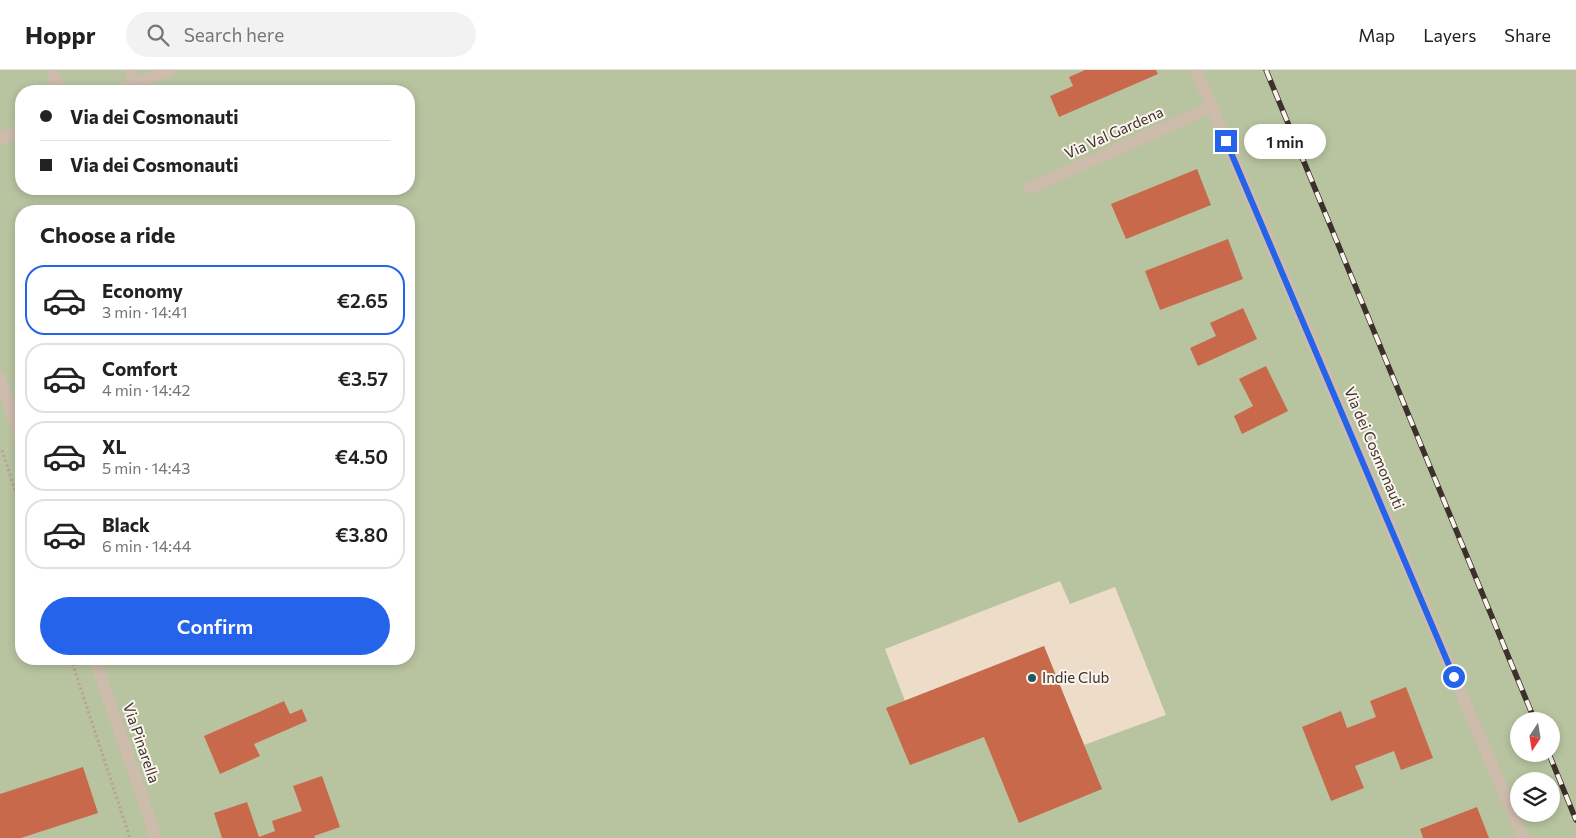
<!DOCTYPE html>
<html lang="en">
<head>
<meta charset="utf-8">
<style>
  :root { --surface:#fff; --page:#f2f2f2; --text:#222; --muted:#767676; --line:#e0e0e0; --accent:#2563eb }
  body { margin:0; font-family:Commissioner,sans-serif; background:var(--page); color:var(--text); height:100vh; display:flex; flex-direction:column; font-size:19px; white-space:nowrap }
  * { box-sizing:border-box; margin:0 }
  p { font-size:16px; color:var(--muted) }
  .icon { flex:none; width:28px; height:28px; fill:none; stroke:currentColor; stroke-width:2; stroke-linecap:round; stroke-linejoin:round }
  .map { position:relative; flex:1; overflow:hidden }
  .drawer { position:absolute; left:15px; top:135px; width:400px; height:460px; display:flex; flex-direction:column; background:var(--surface); border-radius:20px; box-shadow:0 2px 8px #0003 }
  .drawer>* { flex:none }
  .hud { position:absolute; left:15px; top:15px; width:400px; height:110px; border-radius:20px; box-shadow:0 2px 8px #0003; display:grid; align-content:center; height:110px; padding:0 25px; background:var(--surface) }
  .needle { width:32px; rotate:192deg }
  .tools { position:absolute; left:1510px; top:642px; display:grid; gap:10px }
  .tools a { display:grid; place-items:center; width:50px; height:50px; border-radius:50%; background:var(--surface); box-shadow:0 2px 8px #0003; font-size:25px }
  .end { position:absolute; width:22px; height:22px; margin:-11px; border:6px solid #2563eb; background:#fff; box-shadow:0 0 0 2px #fff }
  .from { border-radius:50% }
  .bubble { position:absolute; height:35px; border-radius:18px; background:var(--surface); box-shadow:0 2px 8px #0003; font-size:16px; font-weight:600; line-height:35px; text-align:center }
  .hud b { display:flex; align-items:center; gap:18px; height:48px; font-size:19px }
  .hud b+b { border-top:1px solid var(--line) }
  .hud i { width:12px; height:12px; background:var(--text) }
  ul { padding:0; list-style:none }
  li { display:flex; align-items:center; gap:15px; height:70px; margin:0 10px 8px; padding:0 15px; border:2px solid var(--line); border-radius:20px }
  li div { flex:1 }
  li b { display:block; font-size:19px }
  li em { font-style:normal; font-weight:600 }
  li.current { border-color:var(--accent) }
  li>.icon { width:45px; height:45px; stroke-width:1.5 }
  h2 { padding:0 25px; font-size:22px; line-height:60px }
  .action { display:flex; gap:10px; margin-top:auto; padding:10px 25px }
  .action a { flex:1; height:58px; border-radius:30px; background:var(--accent); color:#fff; font-size:20px; font-weight:600; line-height:58px; text-align:center }
  header { display:flex; align-items:center; gap:30px; box-sizing:border-box; height:70px; padding:0 25px; background:var(--surface); border-bottom:1px solid var(--line) }
  header strong { font-size:24px }
  nav { display:flex; gap:28px; margin-inline-start:auto; font-size:18px }
  .search { width:350px; height:45px; background:var(--page); display:flex; align-items:center; gap:12px; box-sizing:border-box; padding:0 18px; border-radius:28px; color:var(--muted); font-size:19px }
  .map>svg:first-child { display:block }
  .green { fill:#b8c4a0; fill-rule:evenodd }
  .plaza { fill:#ecdcc8 }
  .building { fill:#c8694b }
  .lines { fill:none; stroke-linecap:round; stroke-linejoin:round }
  .path { stroke:#b9a596; stroke-width:3; stroke-dasharray:2.5 2.5; stroke-linecap:butt }
  .service { stroke:#cdbbac; stroke-width:12 }
  .minor { stroke:#cdbbac; stroke-width:12 }
  .tertiary { stroke:#cdbbac; stroke-width:12 }
  .rail-casing { stroke:#3b302b; stroke-width:5.5 }
  .rail { stroke:#fbf5ee; stroke-width:4; stroke-dasharray:11; stroke-linecap:butt }
  .route { stroke:#2563eb; stroke-width:6 }
  .poi-dot { fill:#1f5a5e; stroke:#fbf5ee; stroke-width:2 }
  .labels { text-anchor:middle; stroke-width:4; stroke-linejoin:round; paint-order:stroke }
  .street-label { font-size:15px; fill:#3b302b; stroke:#fbf5ee }
  .poi-label { font-size:15px; fill:#3b302b; stroke:#fbf5ee; text-anchor:start }
</style>
</head>
<body>
<header>
<strong>Hoppr</strong>
<div class="search"><svg class="icon" aria-label="search" viewBox="0 0 24 24"><circle cx="10" cy="10" r="6"/><path d="M15 15l6 6"/></svg>Search here</div>
<nav><a>Map</a><a>Layers</a><a>Share</a></nav>
</header>
<div class="map">
<svg width="1576" height="768" viewBox="0 0 1576 768">
  <rect width="100%" height="100%" fill="#f4ebe1"/>
  <path class="green" d="M0,0H1576V768H0ZM21,21H409V119H21ZM21,141H409V589H21ZM1519,651H1551V684H1519ZM1519,711H1551V744H1519Z"/>
  <polygon class="plaza" points="1060,511 1070,534 1115,517 1166,645 1084,675 1044,576 905,631 885,579"/>
  <g class="building">
    <polygon points="1085,0 1156,0 1158,4 1059,47 1050,26 1073,16 1069,7"/>
    <polygon points="1197,99 1211,135 1126,169 1111,134"/>
    <polygon points="1228,169 1243,209 1160,240 1145,201"/>
    <polygon points="1243,238 1257,269 1198,296 1190,278 1216,266 1210,253"/>
    <polygon points="1266,296 1288,341 1242,364 1234,346 1253,336 1239,309"/>
    <polygon points="1044,576 1102,719 1019,753 984,667 910,695 886,638"/>
    <polygon points="292,589 311,589 311,590 293,594"/>
    <polygon points="1406,617 1433,688 1401,700 1394,681 1355,696 1364,718 1331,731 1302,657 1341,641 1347,658 1376,647 1370,631"/>
    <polygon points="284,631 290,644 302,639 307,651 254,674 260,686 220,704 204,666"/>
    <polygon points="83,697 98,743 21,768 0,768 0,724"/>
    <polygon points="322,706 340,757 314,766 315,768 222,768 214,743 247,732 259,767 275,761 272,751 302,741 293,716"/>
    <polygon points="1477,737 1489,768 1423,768 1420,759"/>
  </g>
  <g class="lines">
    <g class="path">
      <polyline points="2,380 21,439"/>
      <polyline points="71,589 130,768"/>
    </g>
    <g class="service">
      <polyline points="52,0 60,21"/>
      <polyline points="130,0 135,14"/>
      <polyline points="117,21 170,0"/>
      <polyline points="0,66 1,69 21,60"/>
    </g>
    <g class="minor">
      <polyline points="1196,0 1523,768"/>
      <polyline points="1030,118 1212,37"/>
    </g>
    <g class="tertiary">
      <polyline points="0,308 21,370"/>
      <polyline points="95,589 156,768"/>
    </g>
    <defs>
      <g id="rail">
        <polyline points="1266,0 1535,651"/>
        <polyline points="1549,684 1576,750"/>
      </g>
    </defs>
    <use href="#rail" class="rail-casing"/>
    <use href="#rail" class="rail"/>
  </g>
  <g class="lines">
    <polyline class="route" points="1226,71 1454,607"/>
  </g>
  <circle class="poi-dot" cx="1032" cy="608" r="5"/>
  <g class="labels">
    <g class="street-label">
      <text transform="translate(1114 63) rotate(-24)" y="5">Via Val Gardena</text>
      <text transform="translate(1374 378) rotate(67)" y="5">Via dei Cosmonauti</text>
      <text transform="translate(141 673) rotate(71)" y="5">Via Pinarella</text>
    </g>
    <g class="poi-label">
      <text x="1042" y="613">Indie Club</text>
    </g>
  </g>
</svg>
<div class="tools">
<a><svg class="needle" viewBox="-14 -14 28 28"><path d="M0-13l5 13h-10z" fill="#e53935"/><path d="M0 13l5-13h-10z" fill="#767676"/></svg></a>
<a><svg class="icon" aria-label="layers" viewBox="0 0 24 24"><path d="M12 4l9 5-9 5-9-5zM3 14l9 5 9-5"/></svg></a>
</div>
<i class="end from" style="left:1454px;top:607px"></i>
<i class="end" style="left:1226px;top:71px"></i>
<div class="bubble" style="left:1244px;top:54px;width:82px">1 min</div>
<div class="hud">
<b><i class="from"></i>Via dei Cosmonauti</b>
<b><i></i>Via dei Cosmonauti</b>
</div>
<section class="drawer">
<h2>Choose a ride</h2>
<ul>
<li class="current"><svg class="icon" aria-label="car" viewBox="0 0 24 24"><path d="M5 17H2v-5l4-1 3-4h7l3 4 3 1v5h-3M9 17h6M6 11h13"/><circle cx="7" cy="17" r="2"/><circle cx="17" cy="17" r="2"/></svg><div><b>Economy</b><p>3 min · 14:41</p></div><em>€2.65</em></li>
<li><svg class="icon" aria-label="car" viewBox="0 0 24 24"><path d="M5 17H2v-5l4-1 3-4h7l3 4 3 1v5h-3M9 17h6M6 11h13"/><circle cx="7" cy="17" r="2"/><circle cx="17" cy="17" r="2"/></svg><div><b>Comfort</b><p>4 min · 14:42</p></div><em>€3.57</em></li>
<li><svg class="icon" aria-label="car" viewBox="0 0 24 24"><path d="M5 17H2v-5l4-1 3-4h7l3 4 3 1v5h-3M9 17h6M6 11h13"/><circle cx="7" cy="17" r="2"/><circle cx="17" cy="17" r="2"/></svg><div><b>XL</b><p>5 min · 14:43</p></div><em>€4.50</em></li>
<li><svg class="icon" aria-label="car" viewBox="0 0 24 24"><path d="M5 17H2v-5l4-1 3-4h7l3 4 3 1v5h-3M9 17h6M6 11h13"/><circle cx="7" cy="17" r="2"/><circle cx="17" cy="17" r="2"/></svg><div><b>Black</b><p>6 min · 14:44</p></div><em>€3.80</em></li>
</ul>
<div class="action"><a>Confirm</a></div>
</section>
</div>
</body>
</html>
